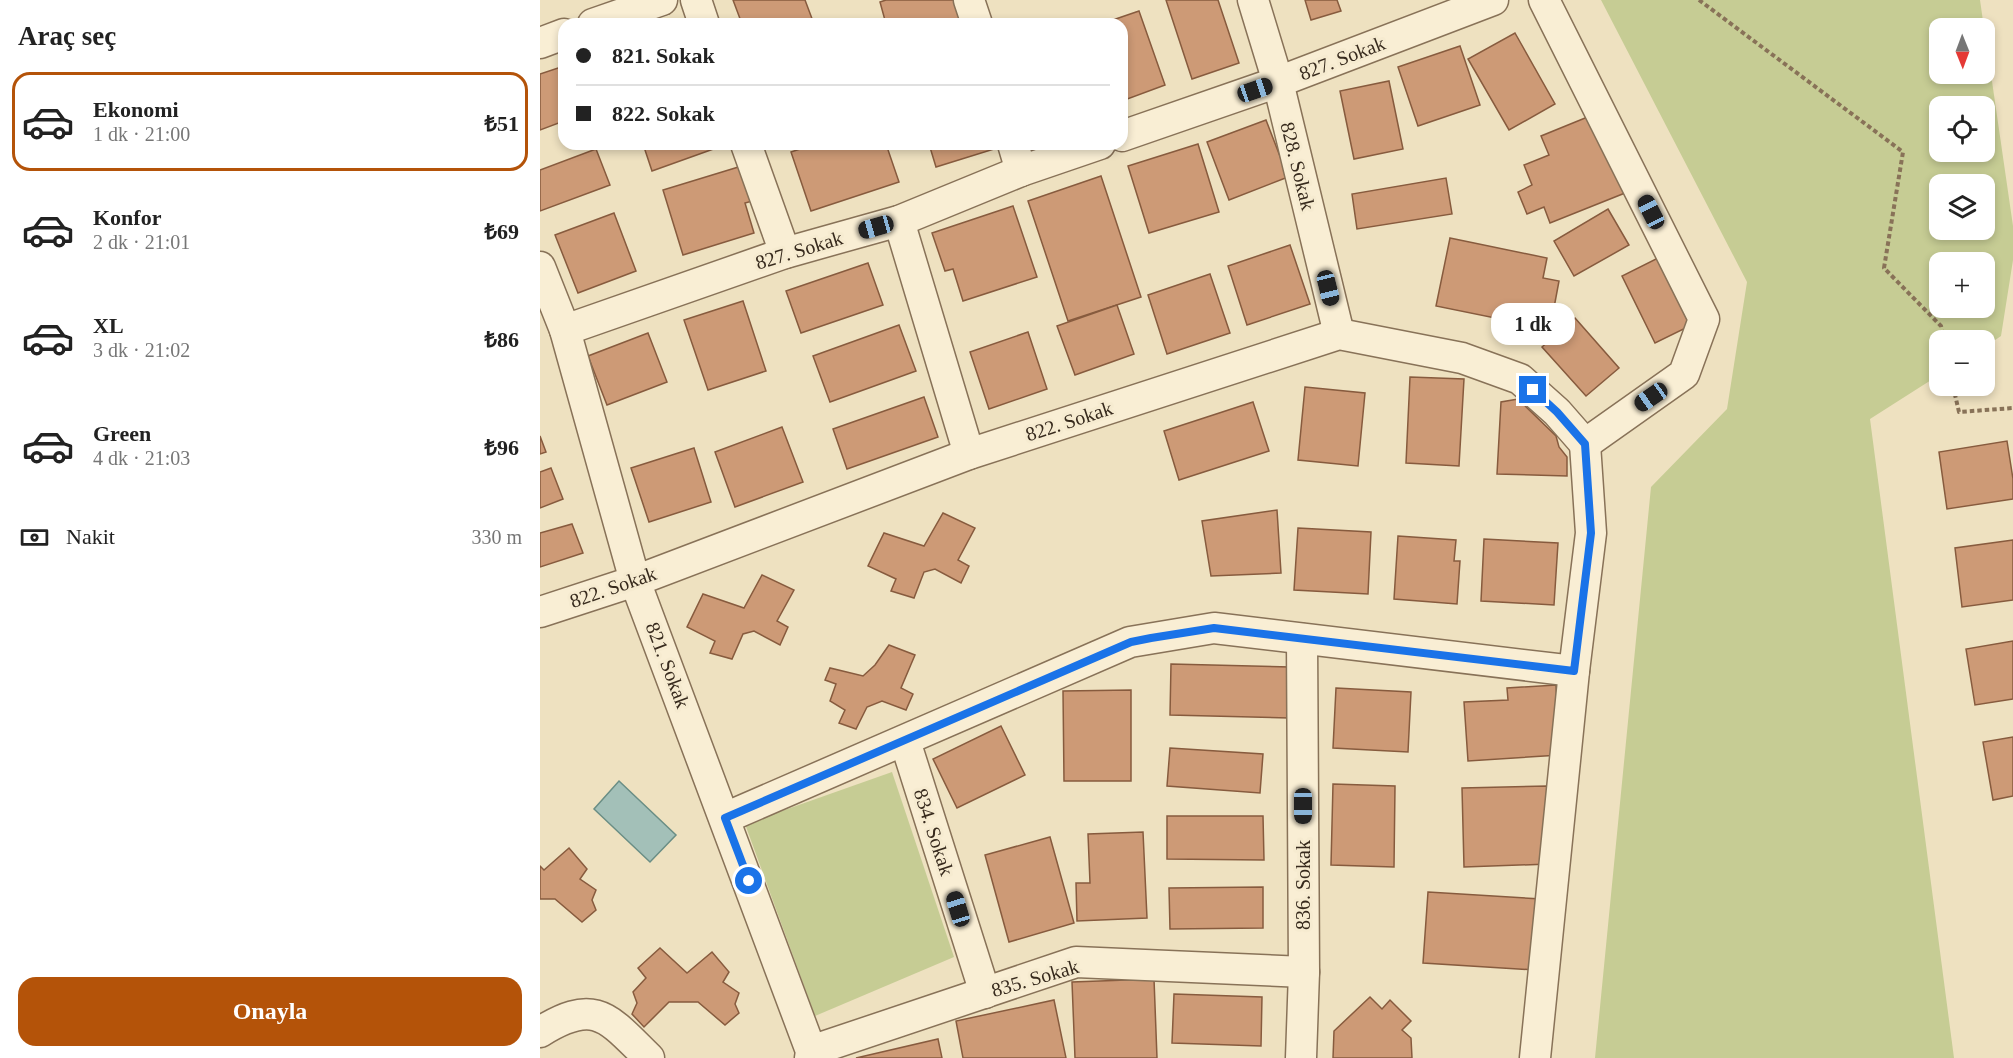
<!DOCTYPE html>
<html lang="tr">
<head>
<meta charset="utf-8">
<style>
  :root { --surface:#fff; --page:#f2f2f2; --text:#222; --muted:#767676; --line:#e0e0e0; --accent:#b45309 }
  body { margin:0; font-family:"Times New Roman",serif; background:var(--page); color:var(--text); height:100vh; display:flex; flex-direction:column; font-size:22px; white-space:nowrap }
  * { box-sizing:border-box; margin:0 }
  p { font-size:20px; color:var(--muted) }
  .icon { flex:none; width:33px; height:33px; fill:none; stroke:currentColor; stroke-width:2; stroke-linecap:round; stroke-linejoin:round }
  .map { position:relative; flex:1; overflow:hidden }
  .panel { display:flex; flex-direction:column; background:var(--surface); width:540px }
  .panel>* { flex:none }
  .banner { position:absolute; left:18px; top:18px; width:570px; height:132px; border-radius:18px; box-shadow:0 3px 9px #0003; display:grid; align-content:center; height:132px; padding:0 18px; background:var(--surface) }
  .needle { width:39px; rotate:179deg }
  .buttons { position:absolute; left:1389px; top:18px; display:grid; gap:12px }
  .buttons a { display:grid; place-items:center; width:66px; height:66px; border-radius:12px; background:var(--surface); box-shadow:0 3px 9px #0003; font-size:30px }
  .end { position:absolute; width:27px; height:27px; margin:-14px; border:8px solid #1a73e8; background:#fff; box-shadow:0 0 0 3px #fff }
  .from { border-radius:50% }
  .bubble { position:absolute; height:42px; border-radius:18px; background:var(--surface); box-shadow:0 3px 9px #0003; font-size:20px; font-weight:700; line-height:42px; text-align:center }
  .car { position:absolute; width:18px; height:36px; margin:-18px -9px; border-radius:8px; box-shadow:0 0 4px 2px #0007; background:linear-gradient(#222 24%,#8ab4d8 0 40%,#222 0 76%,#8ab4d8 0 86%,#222 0) }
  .banner b { display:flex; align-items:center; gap:21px; height:57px; font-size:22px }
  .banner b+b { border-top:2px solid var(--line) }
  .banner i { width:15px; height:15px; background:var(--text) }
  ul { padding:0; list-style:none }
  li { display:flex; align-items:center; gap:18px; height:99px; margin:0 12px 9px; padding:0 6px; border:3px solid transparent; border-radius:18px }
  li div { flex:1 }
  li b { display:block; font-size:22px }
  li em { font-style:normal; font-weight:700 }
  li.active { border-color:var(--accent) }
  li>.icon { width:54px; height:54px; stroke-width:1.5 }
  h2 { padding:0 18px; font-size:27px; line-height:72px }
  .pay { display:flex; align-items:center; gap:15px; height:66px; padding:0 18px; font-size:22px }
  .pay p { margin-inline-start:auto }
  .button { display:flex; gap:12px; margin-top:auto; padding:12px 18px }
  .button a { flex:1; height:69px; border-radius:18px; background:var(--accent); color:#fff; font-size:24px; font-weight:700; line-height:69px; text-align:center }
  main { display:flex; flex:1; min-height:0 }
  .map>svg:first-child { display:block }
  .green { fill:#c6cc94; fill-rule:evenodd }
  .water { fill:#a3c0b8; stroke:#6a8e85; stroke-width:1.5 }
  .building { fill:#cd9a76; stroke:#875b3e; stroke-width:1.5 }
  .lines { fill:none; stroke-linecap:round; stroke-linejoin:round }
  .minor-casing { stroke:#887258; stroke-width:33 }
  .path { stroke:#887258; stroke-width:4; stroke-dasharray:4.5 3; stroke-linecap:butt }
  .minor { stroke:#f9eed4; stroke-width:30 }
  .route { stroke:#1a73e8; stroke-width:8 }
  .labels { text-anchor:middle; stroke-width:6; stroke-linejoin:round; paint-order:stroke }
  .street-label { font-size:20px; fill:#372a1d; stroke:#f6ebd0 }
</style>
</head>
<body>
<main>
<section class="panel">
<h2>Araç seç</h2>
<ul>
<li class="active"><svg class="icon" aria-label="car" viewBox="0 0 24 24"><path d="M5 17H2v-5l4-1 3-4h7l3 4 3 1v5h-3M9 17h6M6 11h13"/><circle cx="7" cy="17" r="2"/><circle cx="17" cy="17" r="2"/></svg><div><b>Ekonomi</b><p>1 dk · 21:00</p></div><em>₺51</em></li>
<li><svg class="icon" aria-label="car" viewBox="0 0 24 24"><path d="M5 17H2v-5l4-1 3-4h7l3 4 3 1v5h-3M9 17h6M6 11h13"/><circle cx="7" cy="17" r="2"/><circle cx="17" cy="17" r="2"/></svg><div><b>Konfor</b><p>2 dk · 21:01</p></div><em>₺69</em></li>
<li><svg class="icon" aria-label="car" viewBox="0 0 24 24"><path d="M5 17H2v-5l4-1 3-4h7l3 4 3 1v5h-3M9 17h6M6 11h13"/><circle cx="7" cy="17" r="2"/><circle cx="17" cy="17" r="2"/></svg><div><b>XL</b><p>3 dk · 21:02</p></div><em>₺86</em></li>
<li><svg class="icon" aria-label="car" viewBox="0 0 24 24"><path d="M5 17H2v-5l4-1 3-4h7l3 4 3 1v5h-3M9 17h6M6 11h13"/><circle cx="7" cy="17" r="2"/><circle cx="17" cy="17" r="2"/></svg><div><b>Green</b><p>4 dk · 21:03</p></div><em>₺96</em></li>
</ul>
<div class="pay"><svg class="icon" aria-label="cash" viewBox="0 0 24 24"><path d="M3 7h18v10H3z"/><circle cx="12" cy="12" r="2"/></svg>Nakit<p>330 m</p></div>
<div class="button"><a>Onayla</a></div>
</section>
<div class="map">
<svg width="1473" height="1058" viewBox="0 0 1473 1058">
  <rect width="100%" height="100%" fill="#eee1c0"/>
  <g class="green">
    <path d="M1061,0H1440L1444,28H1400V74H1444L1445,33L1473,226V260L1461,336L1445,347L1444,340H1400L1399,375L1330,419L1414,1058H1055L1111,487L1187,409L1207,282ZM1400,106H1444V152H1400ZM1400,184H1444V230H1400ZM1400,262H1444V308H1400Z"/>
    <polygon points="352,772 414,957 275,1016 205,824"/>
  </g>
  <polygon class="water" points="79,781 136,835 110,862 54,809"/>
  <g class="building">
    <polygon points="193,0 265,0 274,24 202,24"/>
    <polygon points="346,0 426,0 433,24 346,24 340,2"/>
    <polygon points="626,0 678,0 699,63 652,79"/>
    <polygon points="765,0 797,0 801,11 771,20"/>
    <polygon points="599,11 625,85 582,101 582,24 561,24"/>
    <polygon points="975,33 1015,104 969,130 928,59"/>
    <polygon points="920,46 940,105 878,126 858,67"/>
    <polygon points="24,66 24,121 0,130 0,74"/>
    <polygon points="849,81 863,149 814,159 800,91"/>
    <polygon points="1050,116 1085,193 1010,223 1004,207 987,214 978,192 992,185 984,165 1009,155 1001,136"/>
    <polygon points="726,120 748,177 689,200 667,142"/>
    <polygon points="103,144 178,144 179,147 112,171"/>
    <polygon points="275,144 346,144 359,182 271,211 251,152"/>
    <polygon points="389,144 467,144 467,145 396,167"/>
    <polygon points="658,144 679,212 609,233 588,166"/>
    <polygon points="56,149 70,185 0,211 0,170"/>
    <polygon points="205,165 216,200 205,203 214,233 143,255 123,190"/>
    <polygon points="561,176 601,297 528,321 488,201"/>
    <polygon points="906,178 912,214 817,229 812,194"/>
    <polygon points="473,206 497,277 423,301 413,269 405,271 392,233"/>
    <polygon points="1068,209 1089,245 1034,276 1014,241"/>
    <polygon points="74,213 96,271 38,293 15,235"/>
    <polygon points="910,238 1007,258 1003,278 1019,281 1010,329 896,306"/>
    <polygon points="750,245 770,304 707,325 688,266"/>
    <polygon points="1124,255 1160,321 1115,343 1082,276"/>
    <polygon points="328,263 343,305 261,333 246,291"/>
    <polygon points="670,274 690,333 627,354 608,295"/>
    <polygon points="203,301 226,371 168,390 144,320"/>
    <polygon points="577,305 594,354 535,375 517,326"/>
    <polygon points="1035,318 1079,368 1046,396 1002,347"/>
    <polygon points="359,325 376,371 290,402 273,356"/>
    <polygon points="488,332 507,389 449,409 430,352"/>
    <polygon points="108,333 127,382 67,405 48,356"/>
    <polygon points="870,377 924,379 919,466 866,463"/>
    <polygon points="765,387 825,393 818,466 758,460"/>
    <polygon points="384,397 398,437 307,469 293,429"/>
    <polygon points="978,399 1016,436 1019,447 1027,457 1027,476 957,474 961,402"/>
    <polygon points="713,402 729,451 639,480 624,431"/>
    <polygon points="242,427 263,482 195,507 175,452"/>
    <polygon points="0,436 6,452 0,454"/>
    <polygon points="1467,441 1473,479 1473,499 1407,509 1399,452"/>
    <polygon points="154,448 171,502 109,522 91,468"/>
    <polygon points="11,468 23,499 0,508 0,472"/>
    <polygon points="737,510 741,573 671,576 662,521"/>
    <polygon points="403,513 435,528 418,560 429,566 421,583 395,569 384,572 374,598 351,591 356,579 328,566 344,533 384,546"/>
    <polygon points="32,524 43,553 0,567 0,533"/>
    <polygon points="758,528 831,532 828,594 754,590"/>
    <polygon points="858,536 916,540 914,561 920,561 917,604 854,599"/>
    <polygon points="944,539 1018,543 1014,605 941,601"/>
    <polygon points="1473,540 1473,600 1422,607 1415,548"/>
    <polygon points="222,575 254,590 237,621 248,627 240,645 214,631 203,634 192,659 170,653 175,641 147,627 163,594 204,608"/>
    <polygon points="1473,641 1473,699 1435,705 1426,649"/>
    <polygon points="349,645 375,655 361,688 373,694 366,710 342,701 327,707 316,729 299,723 305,710 290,701 296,684 285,680 290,668 323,676 335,665"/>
    <polygon points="631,664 750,667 749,718 630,715"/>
    <polygon points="1016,685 1020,755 928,761 924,702 968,700 967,688"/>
    <polygon points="796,688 871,692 868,752 793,748"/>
    <polygon points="591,690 591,781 524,781 523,691"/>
    <polygon points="461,726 485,775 417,808 393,759"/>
    <polygon points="1473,737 1473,796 1453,800 1443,742"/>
    <polygon points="630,748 723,754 720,793 627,786"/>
    <polygon points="793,784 855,786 854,867 791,865"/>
    <polygon points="1007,786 1009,864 924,867 922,788"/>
    <polygon points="627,816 723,816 724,860 627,859"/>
    <polygon points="603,832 607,918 537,921 536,883 550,883 548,834"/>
    <polygon points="510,837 534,923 469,942 445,855"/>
    <polygon points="29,848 47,869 40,879 56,890 52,900 56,910 42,922 15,899 0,899 0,866 4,870"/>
    <polygon points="723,887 723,928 630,929 629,888"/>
    <polygon points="888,892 1001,899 996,970 883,963"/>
    <polygon points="120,948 147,973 172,952 189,972 183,982 199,993 195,1004 199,1013 185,1025 158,1002 129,1002 104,1027 92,1014 97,1003 93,992 106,978 98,968"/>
    <polygon points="614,979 617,1058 535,1058 532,982"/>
    <polygon points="634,994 722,997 721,1046 632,1043"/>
    <polygon points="830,997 842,1009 850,1000 871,1021 862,1030 871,1038 872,1058 793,1058 794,1031"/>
    <polygon points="514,1000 526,1058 423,1058 416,1021"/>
    <polygon points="398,1039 402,1058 316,1058"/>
  </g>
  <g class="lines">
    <defs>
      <g id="minor">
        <polyline points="156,0 164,24"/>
        <polyline points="429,0 437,24"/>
        <polyline points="713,0 738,82 799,334"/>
        <polyline points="1004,0 1164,319 1144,374 1045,444"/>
        <polyline points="53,24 122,0"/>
        <polyline points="0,43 24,34"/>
        <polyline points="582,136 738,82 953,0"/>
        <polyline points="206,144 245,253"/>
        <polyline points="473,144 481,171"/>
        <polyline points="359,221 429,454"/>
        <polyline points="0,267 25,330 95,581 271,1051 270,1058"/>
        <polyline points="25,330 245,253 359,221 481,171 560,144"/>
        <polyline points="0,612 95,581 429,454 799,334 922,358 980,379 1017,412 1045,444"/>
        <polyline points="365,741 445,993"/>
        <polyline points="185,818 590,642 674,628 1034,671"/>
        <path d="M0,1032C56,997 68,1018 109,1058"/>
        <polyline points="271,1051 536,962 764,972"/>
        <polyline points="761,1058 764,972 762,639"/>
        <polyline points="995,1058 1034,671 1051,533 1045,444"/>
      </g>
    </defs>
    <use href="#minor" class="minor-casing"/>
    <g class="path">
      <polyline points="1159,0 1363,152 1344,268 1401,326 1404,340"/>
      <polyline points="1413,386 1419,412 1473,408"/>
    </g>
    <use href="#minor" class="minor"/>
  </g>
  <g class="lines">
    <polyline class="route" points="209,881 185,818 591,642 611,638 674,628 1034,671 1051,533 1045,444 1017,412 993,390"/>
  </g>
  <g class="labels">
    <g class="street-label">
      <text transform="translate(802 58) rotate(-21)" y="7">827. Sokak</text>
      <text transform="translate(758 166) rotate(76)" y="7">828. Sokak</text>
      <text transform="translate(259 250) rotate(-17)" y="7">827. Sokak</text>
      <text transform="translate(529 421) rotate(-18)" y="7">822. Sokak</text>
      <text transform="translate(73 587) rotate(-19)" y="7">822. Sokak</text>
      <text transform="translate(128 665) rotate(69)" y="7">821. Sokak</text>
      <text transform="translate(394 832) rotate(72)" y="7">834. Sokak</text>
      <text transform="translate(763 885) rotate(-90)" y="7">836. Sokak</text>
      <text transform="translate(495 978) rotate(-16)" y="7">835. Sokak</text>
    </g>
  </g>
</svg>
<div class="buttons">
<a><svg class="needle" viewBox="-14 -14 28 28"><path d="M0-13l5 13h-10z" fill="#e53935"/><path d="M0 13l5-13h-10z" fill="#767676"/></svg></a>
<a><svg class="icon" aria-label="locate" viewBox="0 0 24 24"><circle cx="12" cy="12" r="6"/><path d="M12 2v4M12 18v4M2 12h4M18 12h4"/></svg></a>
<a><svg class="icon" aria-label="layers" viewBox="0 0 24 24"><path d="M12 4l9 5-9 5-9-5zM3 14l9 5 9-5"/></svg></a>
<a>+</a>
<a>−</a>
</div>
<i class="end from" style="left:209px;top:881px"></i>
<i class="end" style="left:993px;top:390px"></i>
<div class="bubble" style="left:951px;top:303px;width:84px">1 dk</div>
<i class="car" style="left:715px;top:90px;rotate:71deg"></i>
<i class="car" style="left:1111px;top:212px;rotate:333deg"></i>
<i class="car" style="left:336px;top:227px;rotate:254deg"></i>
<i class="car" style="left:788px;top:288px;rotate:166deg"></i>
<i class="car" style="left:1111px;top:397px;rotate:235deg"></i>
<i class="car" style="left:763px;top:806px;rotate:180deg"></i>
<i class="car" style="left:418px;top:909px;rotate:343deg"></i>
<div class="banner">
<b><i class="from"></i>821. Sokak</b>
<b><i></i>822. Sokak</b>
</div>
</div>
</main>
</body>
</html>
